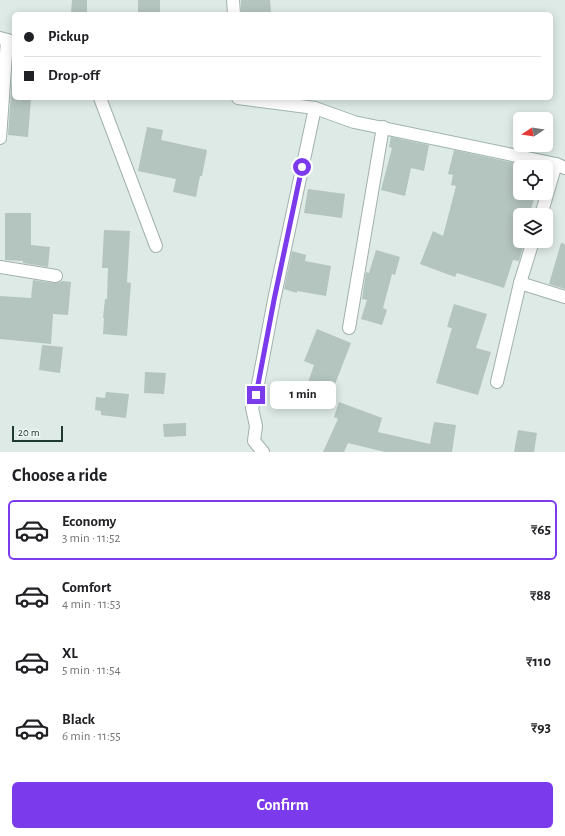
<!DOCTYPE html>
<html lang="en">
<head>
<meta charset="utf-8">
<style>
  :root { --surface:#fff; --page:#f2f2f2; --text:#202124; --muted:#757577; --line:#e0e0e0; --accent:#7c3aed }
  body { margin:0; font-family:"Alegreya Sans",sans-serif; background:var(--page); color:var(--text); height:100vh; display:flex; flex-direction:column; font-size:15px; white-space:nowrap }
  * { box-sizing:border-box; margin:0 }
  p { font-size:13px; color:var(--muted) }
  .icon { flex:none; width:22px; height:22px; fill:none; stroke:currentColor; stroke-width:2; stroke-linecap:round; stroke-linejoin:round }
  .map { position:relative; height:452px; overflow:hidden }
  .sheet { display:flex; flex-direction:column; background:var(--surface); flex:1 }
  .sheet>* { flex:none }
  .hud { position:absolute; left:12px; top:12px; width:541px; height:88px; border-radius:6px; box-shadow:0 2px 10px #0003; display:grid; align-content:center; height:88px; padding:0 12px; background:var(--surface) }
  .needle { width:26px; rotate:258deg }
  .buttons { position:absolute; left:513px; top:112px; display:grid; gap:8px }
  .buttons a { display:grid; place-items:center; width:40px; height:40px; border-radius:6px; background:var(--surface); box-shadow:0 2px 10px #0003; font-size:20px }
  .scale { position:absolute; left:12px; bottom:10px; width:51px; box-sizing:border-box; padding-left:4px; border:2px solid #203933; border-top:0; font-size:11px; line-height:14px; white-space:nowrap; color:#203933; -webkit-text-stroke:3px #eef6f3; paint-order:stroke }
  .end { position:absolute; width:18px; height:18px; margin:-9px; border:5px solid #7c3aed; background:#fff; box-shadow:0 0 0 2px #fff }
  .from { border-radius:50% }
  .bubble { position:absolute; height:28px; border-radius:6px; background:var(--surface); box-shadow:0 2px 10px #0003; font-size:13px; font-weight:700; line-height:28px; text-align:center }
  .hud b { display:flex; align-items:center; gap:14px; height:38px; font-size:15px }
  .hud b+b { border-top:1px solid var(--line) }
  .hud i { width:10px; height:10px; background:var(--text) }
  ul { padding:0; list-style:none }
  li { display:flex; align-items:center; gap:12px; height:60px; margin:0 8px 6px; padding:0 4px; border:2px solid transparent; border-radius:6px }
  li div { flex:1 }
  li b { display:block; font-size:15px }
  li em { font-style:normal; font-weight:700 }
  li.active { border-color:var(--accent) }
  li>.icon { width:36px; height:36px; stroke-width:1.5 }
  h2 { padding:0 12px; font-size:18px; line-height:48px }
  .button { display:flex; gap:8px; margin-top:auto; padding:8px 12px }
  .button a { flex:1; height:46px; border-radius:6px; background:var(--accent); color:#fff; font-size:16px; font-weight:700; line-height:46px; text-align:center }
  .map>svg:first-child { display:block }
  .building { fill:#b4c4be }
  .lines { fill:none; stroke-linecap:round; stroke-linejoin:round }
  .street-casing { stroke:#a1b1ac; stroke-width:14 }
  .secondary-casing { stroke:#9eb5ad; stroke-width:14 }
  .street { stroke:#fff; stroke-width:12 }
  .secondary { stroke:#fff; stroke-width:12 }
  .route { stroke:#7c3aed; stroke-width:5 }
</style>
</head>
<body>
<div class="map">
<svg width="565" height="452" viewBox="0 0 565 452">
  <rect width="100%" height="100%" fill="#deeae5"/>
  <g class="building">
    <polygon points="72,0 87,0 87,14 71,14"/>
    <rect x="138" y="0" width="22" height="14"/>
    <polygon points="241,0 270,0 271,14 241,14"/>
    <polygon points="12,77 14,77 14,98 31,98 28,137 8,135"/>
    <polygon points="147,127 163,130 161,140 207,150 202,176 200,176 196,197 173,192 176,179 138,171"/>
    <polygon points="391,137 429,145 424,171 411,168 405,196 381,190 392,148 389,147"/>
    <polygon points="454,150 520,164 520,193 536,193 529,215 520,215 520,243 524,244 519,261 513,260 504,288 457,273 455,277 420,264 433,231 443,236 456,186 451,185 453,175 448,174"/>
    <polygon points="308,189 345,194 342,218 304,213"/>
    <polygon points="5,213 31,213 31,245 50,247 48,267 23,263 23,261 5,260"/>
    <polygon points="104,230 130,231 127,282 131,283 127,336 103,334 104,318 103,318 105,299 107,299 108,268 102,268"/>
    <polygon points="561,243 565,244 565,289 549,284"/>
    <polygon points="376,250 400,257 395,275 392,274 383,308 387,310 382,325 361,319 367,300 362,299 366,272 369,273"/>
    <polygon points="292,251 306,255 305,261 331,266 326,296 297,291 297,293 284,289"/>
    <polygon points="33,280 55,283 59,283 62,281 71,282 68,315 53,314 51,344 0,339 0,296 31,298"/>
    <polygon points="454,304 487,314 476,348 491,352 478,395 436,383 452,328 447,327"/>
    <polygon points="317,329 351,343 328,402 304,394 314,365 304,361"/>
    <polygon points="42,345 63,347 60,373 39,370"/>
    <polygon points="145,372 166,373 164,394 144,393"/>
    <polygon points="106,392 129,394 126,418 101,415 101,411 95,410 96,397 105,398"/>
    <polygon points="339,402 382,418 378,432 430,444 434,422 456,425 452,452 385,452 348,443 344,452 323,452 338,419 334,417"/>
    <polygon points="186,423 186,436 164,437 163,424"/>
    <polygon points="518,430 537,433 534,452 514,452"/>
  </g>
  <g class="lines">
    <defs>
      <g id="street">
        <polyline points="233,0 234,14"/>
        <polyline points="100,98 156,246"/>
        <polyline points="0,138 7,40"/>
        <polyline points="541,215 556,164"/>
        <polyline points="0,267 56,276"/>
        <polyline points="520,283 565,297"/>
        <polyline points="349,328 383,127"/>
        <polyline points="497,382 520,283 533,241"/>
        <polyline points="263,452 254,441 256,426 252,408 256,395 274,300 315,108"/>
      </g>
      <g id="secondary">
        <polyline points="0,38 14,42"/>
        <polyline points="238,98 315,108 354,122 556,164 565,168"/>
      </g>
    </defs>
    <use href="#street" class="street-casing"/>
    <use href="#secondary" class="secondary-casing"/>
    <use href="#street" class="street"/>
    <use href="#secondary" class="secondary"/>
  </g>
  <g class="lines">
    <polyline class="route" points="256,395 274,300 302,167"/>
  </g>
</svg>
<div class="buttons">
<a><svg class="needle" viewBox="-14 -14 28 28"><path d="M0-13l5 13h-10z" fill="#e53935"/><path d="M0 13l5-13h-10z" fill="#757577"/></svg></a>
<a><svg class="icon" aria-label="locate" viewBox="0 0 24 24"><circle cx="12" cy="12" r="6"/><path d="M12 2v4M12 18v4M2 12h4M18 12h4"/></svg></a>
<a><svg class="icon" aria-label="layers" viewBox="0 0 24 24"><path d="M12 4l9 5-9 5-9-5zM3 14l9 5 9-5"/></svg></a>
</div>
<div class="scale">20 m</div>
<i class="end from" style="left:302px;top:167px"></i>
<i class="end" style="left:256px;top:395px"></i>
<div class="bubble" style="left:270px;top:381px;width:66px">1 min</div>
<div class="hud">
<b><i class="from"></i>Pickup</b>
<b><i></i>Drop-off</b>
</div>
</div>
<section class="sheet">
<h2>Choose a ride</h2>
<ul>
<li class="active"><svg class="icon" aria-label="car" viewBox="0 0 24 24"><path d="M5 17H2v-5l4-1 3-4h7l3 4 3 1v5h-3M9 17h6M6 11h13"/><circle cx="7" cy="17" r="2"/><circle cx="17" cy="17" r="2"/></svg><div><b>Economy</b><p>3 min · 11:52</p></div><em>₹65</em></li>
<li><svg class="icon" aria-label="car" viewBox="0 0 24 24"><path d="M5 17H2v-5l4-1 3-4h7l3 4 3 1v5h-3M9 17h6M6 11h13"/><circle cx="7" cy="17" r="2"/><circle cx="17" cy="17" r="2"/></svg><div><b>Comfort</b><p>4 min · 11:53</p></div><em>₹88</em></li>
<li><svg class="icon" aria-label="car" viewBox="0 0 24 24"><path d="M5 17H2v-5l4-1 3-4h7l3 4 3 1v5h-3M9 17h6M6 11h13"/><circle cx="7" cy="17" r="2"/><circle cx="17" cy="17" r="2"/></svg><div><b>XL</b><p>5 min · 11:54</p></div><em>₹110</em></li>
<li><svg class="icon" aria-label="car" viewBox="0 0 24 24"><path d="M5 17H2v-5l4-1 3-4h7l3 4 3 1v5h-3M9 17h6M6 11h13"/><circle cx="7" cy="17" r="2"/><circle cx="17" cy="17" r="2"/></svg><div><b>Black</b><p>6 min · 11:55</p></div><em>₹93</em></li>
</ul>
<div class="button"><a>Confirm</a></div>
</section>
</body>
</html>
